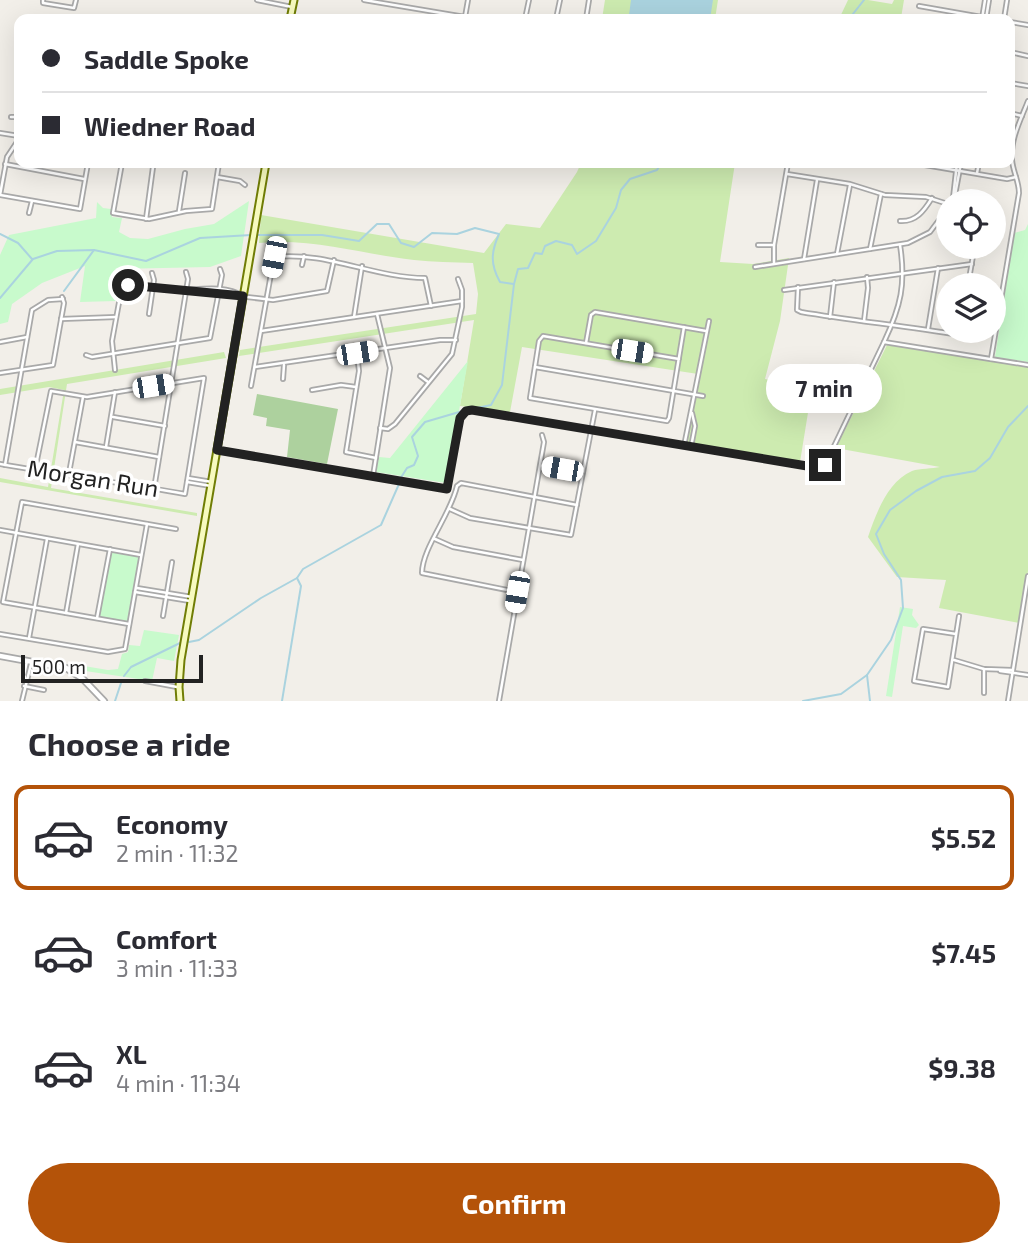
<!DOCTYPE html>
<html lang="en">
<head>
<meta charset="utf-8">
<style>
  :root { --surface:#fff; --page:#f2f2f3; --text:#2b2b33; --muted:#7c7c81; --line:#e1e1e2; --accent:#b45309 }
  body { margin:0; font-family:"Exo 2",sans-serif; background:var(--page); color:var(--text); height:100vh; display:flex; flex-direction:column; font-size:26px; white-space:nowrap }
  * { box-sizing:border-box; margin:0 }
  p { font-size:23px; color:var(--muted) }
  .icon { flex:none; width:38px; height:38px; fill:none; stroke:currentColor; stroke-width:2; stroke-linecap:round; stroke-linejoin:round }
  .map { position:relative; height:701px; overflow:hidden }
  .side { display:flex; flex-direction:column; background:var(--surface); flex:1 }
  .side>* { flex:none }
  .banner { position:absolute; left:14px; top:14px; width:1001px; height:154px; border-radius:14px; box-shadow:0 7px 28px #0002; display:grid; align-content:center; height:154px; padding:0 28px; background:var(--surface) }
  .controls { position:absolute; left:936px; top:189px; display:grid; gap:14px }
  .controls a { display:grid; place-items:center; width:70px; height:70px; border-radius:50%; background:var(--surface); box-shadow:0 7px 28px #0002; font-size:35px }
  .scale { position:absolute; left:21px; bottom:18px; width:182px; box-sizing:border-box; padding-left:7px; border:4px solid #222; border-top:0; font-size:19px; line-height:24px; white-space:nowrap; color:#222; -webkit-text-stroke:5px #fff; paint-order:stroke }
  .end { position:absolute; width:32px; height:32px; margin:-16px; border:9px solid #222; background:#fff; box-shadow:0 0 0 4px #fff }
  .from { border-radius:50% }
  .bubble { position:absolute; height:49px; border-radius:24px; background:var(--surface); box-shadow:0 7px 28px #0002; font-size:23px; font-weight:700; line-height:49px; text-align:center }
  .car { position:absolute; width:21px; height:42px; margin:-21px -10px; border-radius:9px; box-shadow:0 0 5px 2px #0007; background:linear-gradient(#fff 24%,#345 0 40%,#fff 0 76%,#345 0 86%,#fff 0) }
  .banner b { display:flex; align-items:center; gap:24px; height:66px; font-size:26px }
  .banner b+b { border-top:2px solid var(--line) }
  .banner i { width:18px; height:18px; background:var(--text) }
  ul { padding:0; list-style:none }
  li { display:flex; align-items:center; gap:21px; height:105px; margin:0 14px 10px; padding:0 14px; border:4px solid transparent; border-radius:14px }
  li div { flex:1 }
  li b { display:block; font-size:26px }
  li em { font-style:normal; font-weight:700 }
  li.current { border-color:var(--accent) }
  li>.icon { width:63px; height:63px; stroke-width:1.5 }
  h2 { padding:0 28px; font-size:32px; line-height:84px }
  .action { display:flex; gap:14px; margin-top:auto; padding:14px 28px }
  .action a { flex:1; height:80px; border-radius:42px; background:var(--accent); color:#fff; font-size:28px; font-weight:700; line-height:80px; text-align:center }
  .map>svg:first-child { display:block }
  .grass { fill:#cdebb0 }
  .forest { fill:#add19e }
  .park { fill:#c8facc }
  .water { fill:#aad3df }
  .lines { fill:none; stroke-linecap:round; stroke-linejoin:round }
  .stream { stroke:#aad3df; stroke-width:2 }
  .minor-casing { stroke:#a9a9a9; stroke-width:6 }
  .tertiary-casing { stroke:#a9a9a9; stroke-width:8 }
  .secondary-casing { stroke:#707d05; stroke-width:9 }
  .minor { stroke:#fff; stroke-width:2.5 }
  .tertiary { stroke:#fff; stroke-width:4.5 }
  .secondary { stroke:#f7fabf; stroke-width:5 }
  .route { stroke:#222; stroke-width:9 }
  .labels { text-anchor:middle; stroke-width:7; stroke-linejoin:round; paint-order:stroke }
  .street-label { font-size:24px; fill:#222; stroke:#fff }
</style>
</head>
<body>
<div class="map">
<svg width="1028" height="701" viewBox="0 0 1028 701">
  <rect width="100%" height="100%" fill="#f2efe9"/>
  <g class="grass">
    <polygon points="605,0 718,0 715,19 602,19"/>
    <polygon points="848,0 868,0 892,4 894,0 904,0 901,18 885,15 879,19 839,19"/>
    <path d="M581,163H735L720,262L753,264L789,258L780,321L765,379L812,388L800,462L684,443L698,374L522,347L510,412L460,406L474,320L239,356L240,350L476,314L478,294L473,263C453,262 433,262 414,260C362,254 312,238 259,243L261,215L484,253L506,224L540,228L577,172Z"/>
    <path d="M887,345L1028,367V571L1020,623L939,608L946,580L897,577L868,537C876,514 887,482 912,471C920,468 932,469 940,467L836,448Z"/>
    <polygon points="224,352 226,358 67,384 51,488 197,513 197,516 0,482 0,478 48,487 64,390 49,387 0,395 0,389"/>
  </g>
  <polygon class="forest" points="257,394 338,409 327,464 287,457 290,430 266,426 267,418 253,415"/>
  <g class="park">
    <polygon points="249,201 241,256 210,267 116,269 116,283 119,284 116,301 80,302 85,266 42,283 12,304 8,322 0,324 0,255 9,235 96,218 97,202 103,208 111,209 112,217 122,218 119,232 130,238 148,239 185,229 214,224"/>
    <polygon points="1028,224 1028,362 995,357 1014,233 1025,230"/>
    <polygon points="468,361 446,483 376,472 379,457 390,458"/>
    <polygon points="110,549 141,555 129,624 97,618"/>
    <polygon points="900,607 913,609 912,615 919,625 916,628 903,626 892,697 886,696"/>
    <polygon points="144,630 179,635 174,661 157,658 152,681 72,669 72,664 108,670 118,669 122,654 128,652 129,645 140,646"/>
  </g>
  <polygon class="water" points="631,0 713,0 710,19 631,19 629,15"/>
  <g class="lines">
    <g class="stream">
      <polyline points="849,19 864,0"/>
      <polyline points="0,234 18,243 32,259"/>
      <path d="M256,235H322L359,241L377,224H389L401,243L414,247L432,233L457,234L475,228L499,234C491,252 490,264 500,282L514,284"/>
      <polyline points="64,291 94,250"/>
      <polyline points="0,298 33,259 57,251 94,250 146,261 200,238 251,235"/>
      <polyline points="472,409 491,405 502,385 514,284 518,269 528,268 535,253 542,254 545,246 556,241 572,245 577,254 596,241 616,208 621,190 630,179 657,170 661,163"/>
      <polyline points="400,479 407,468 414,465 418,456 412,437 425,422 466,410"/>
      <polyline points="189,642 199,640 261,598 297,578 303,569 381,525 399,484"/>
      <polyline points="867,675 870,701"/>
      <polyline points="124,676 131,667 182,642"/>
      <polyline points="115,701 122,680"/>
      <polyline points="282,701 301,586 297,578"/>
      <polyline points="803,701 841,694 867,675 891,640 903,608 901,580 884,554 876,534 890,510 916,491 942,477 975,471 990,458 1008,427 1028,406"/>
    </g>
    <defs>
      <g id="minor">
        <polyline points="43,0 43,3 74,8 76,0"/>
        <polyline points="257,0 292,7"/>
        <polyline points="364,0 477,19"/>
        <polyline points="919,6 993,19"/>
        <polyline points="465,17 468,0"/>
        <polyline points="525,19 529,0"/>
        <polyline points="556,19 560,0"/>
        <polyline points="586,19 589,0"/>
        <polyline points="982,19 985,0"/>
        <polyline points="986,19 989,0"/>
        <polyline points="1004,19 1007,0"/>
        <polyline points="1010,22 1028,25"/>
        <polyline points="1010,52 1028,56"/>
        <polyline points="1010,83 1028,86"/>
        <polyline points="1010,113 1022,116"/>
        <polyline points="11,117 19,117"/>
        <polyline points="0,133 19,136"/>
        <polyline points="19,139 7,157 0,195 80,209 88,163"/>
        <polyline points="122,163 113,213 149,219 186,211 212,209 219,163"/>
        <polyline points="913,163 1007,179 1016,177"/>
        <polyline points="5,164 84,179"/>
        <polyline points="977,173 979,163"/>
        <polyline points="787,174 850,184 885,195 926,197 948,204"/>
        <polyline points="217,177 240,181 245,185"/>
        <polyline points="953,198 957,163"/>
        <polyline points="951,201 955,195 961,163"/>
        <polyline points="179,211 185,173"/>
        <polyline points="29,213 32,201"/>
        <polyline points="146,219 153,167"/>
        <path d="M900,221C916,222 924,211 932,198"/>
        <polyline points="758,245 774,245"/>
        <polyline points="870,249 881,194"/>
        <polyline points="837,254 850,185"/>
        <polyline points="804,259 817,180"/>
        <polyline points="774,263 774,245 788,163"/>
        <polyline points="302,265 304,256"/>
        <polyline points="755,267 908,243 930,232 948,208"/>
        <polyline points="968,285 974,250"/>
        <path d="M798,287L797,310L801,312C854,321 907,326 959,335L960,331"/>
        <polyline points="784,290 972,264"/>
        <polyline points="193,291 273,300 327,291 334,260"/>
        <polyline points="149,314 154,280 152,273"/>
        <polyline points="354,317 362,266"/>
        <polyline points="830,317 834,282"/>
        <polyline points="61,319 116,317"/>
        <polyline points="864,321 868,288 867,277"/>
        <polyline points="928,329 938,268"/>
        <polyline points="261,331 462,301"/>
        <polyline points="0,342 27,337"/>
        <path d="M884,342C901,306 906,284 900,245"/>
        <polyline points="586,343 591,315 595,312 706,331"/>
        <polyline points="357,354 359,371 346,452 376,458"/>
        <polyline points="86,355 92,357 210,338 222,275 220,269"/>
        <polyline points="679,359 543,336 539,341 530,398 667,421 669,418 684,327"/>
        <path d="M991,359L1019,193C1019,181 1013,172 1012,160C1010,140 1021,119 1028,101"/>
        <polyline points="255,367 440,340 456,340"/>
        <polyline points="535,367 703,396"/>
        <path d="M115,370L112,341L122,286C138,283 156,289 172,290C195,291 222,283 243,296"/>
        <polyline points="0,373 53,365 64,303 62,297"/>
        <polyline points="420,376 428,382"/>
        <polyline points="283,379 284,365"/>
        <path d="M251,386L274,257C326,251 374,278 425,278L431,306"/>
        <polyline points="312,390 341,385 356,387"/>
        <polyline points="113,417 165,426"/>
        <polyline points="380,428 388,429 395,424 452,354 462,307 462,290 458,279"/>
        <polyline points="75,442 159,457"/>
        <polyline points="684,446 709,321"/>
        <polyline points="106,447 115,392"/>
        <polyline points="691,447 695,426 692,413"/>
        <polyline points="217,450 447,489 460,418 466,411 473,410 821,468 825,465 884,342 1028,365"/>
        <path d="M0,464C61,475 123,483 185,494L204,378L87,397L51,391L35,470"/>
        <polyline points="5,465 32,310 48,300 63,299"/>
        <polyline points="541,465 583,472"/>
        <polyline points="69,473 83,397"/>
        <polyline points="373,476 390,368 377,314"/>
        <polyline points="188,478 212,482"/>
        <polyline points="187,482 211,486"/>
        <polyline points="154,489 188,279 186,272"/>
        <polyline points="450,509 470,518 571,535 595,410"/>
        <polyline points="0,530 141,555"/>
        <polyline points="435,539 453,547 523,560"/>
        <polyline points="137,588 192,597"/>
        <polyline points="135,592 190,601"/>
        <path d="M517,592L422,573C422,548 451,514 457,486L461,483L577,505"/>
        <polyline points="66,613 78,544"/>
        <polyline points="163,616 172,562"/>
        <polyline points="97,618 110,549"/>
        <polyline points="129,624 3,602 22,502 176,529"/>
        <polyline points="0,634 108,652 125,649 147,524"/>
        <polyline points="956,634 923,629 914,681 948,687 959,616"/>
        <polyline points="29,638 47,539"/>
        <polyline points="954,660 984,669 1012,670"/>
        <polyline points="984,669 984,693"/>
        <polyline points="1000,671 1028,675"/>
        <polyline points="26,680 24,675 27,661"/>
        <polyline points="145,681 177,687"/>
        <polyline points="24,686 44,690"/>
        <polyline points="22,701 31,664"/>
        <polyline points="499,701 544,442 542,435"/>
        <polyline points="1008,701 1028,576"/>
      </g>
      <polyline id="tertiary" points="0,656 66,668 82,678 104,701"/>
      <g id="secondary">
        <polyline points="290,19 294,0"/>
        <polyline points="180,701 179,687 181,660 266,163"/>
      </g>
    </defs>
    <use href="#minor" class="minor-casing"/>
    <use href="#tertiary" class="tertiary-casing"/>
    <use href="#secondary" class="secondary-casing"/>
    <use href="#minor" class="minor"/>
    <use href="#tertiary" class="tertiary"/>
    <use href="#secondary" class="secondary"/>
  </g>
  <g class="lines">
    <polyline class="route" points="128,285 243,296 217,450 447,489 460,418 466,411 472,410 819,468 825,465"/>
  </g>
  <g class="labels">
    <g class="street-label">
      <text transform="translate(93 479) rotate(9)" y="8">Morgan Run</text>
    </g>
  </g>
</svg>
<div class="controls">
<a><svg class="icon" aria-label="locate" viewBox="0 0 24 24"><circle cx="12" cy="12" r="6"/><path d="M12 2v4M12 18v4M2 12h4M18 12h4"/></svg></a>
<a><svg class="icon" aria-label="layers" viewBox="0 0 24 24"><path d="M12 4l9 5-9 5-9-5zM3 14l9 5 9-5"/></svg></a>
</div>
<div class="scale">500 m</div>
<i class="end from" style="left:128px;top:285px"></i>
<i class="end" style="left:825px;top:465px"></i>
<div class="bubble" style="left:766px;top:364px;width:116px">7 min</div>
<i class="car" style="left:274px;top:257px;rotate:191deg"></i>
<i class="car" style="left:632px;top:351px;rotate:99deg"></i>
<i class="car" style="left:357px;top:353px;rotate:81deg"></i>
<i class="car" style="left:153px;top:386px;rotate:81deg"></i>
<i class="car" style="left:562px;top:469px;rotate:280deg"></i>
<i class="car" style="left:517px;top:592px;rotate:190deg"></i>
<div class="banner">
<b><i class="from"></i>Saddle Spoke</b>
<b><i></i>Wiedner Road</b>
</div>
</div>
<section class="side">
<h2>Choose a ride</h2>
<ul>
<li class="current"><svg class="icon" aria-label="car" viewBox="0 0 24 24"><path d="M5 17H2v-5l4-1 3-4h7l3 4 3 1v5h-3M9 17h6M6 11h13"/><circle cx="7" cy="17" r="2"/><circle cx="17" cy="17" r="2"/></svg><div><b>Economy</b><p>2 min · 11:32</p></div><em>$5.52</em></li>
<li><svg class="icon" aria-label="car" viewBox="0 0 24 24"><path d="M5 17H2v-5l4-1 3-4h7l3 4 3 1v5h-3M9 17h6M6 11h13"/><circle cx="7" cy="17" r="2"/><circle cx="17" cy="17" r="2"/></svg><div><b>Comfort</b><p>3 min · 11:33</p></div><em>$7.45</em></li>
<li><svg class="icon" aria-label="car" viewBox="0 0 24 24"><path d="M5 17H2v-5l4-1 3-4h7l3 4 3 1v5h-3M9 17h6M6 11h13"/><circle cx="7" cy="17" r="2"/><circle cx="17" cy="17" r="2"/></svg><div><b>XL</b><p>4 min · 11:34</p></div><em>$9.38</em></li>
</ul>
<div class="action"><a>Confirm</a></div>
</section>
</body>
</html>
